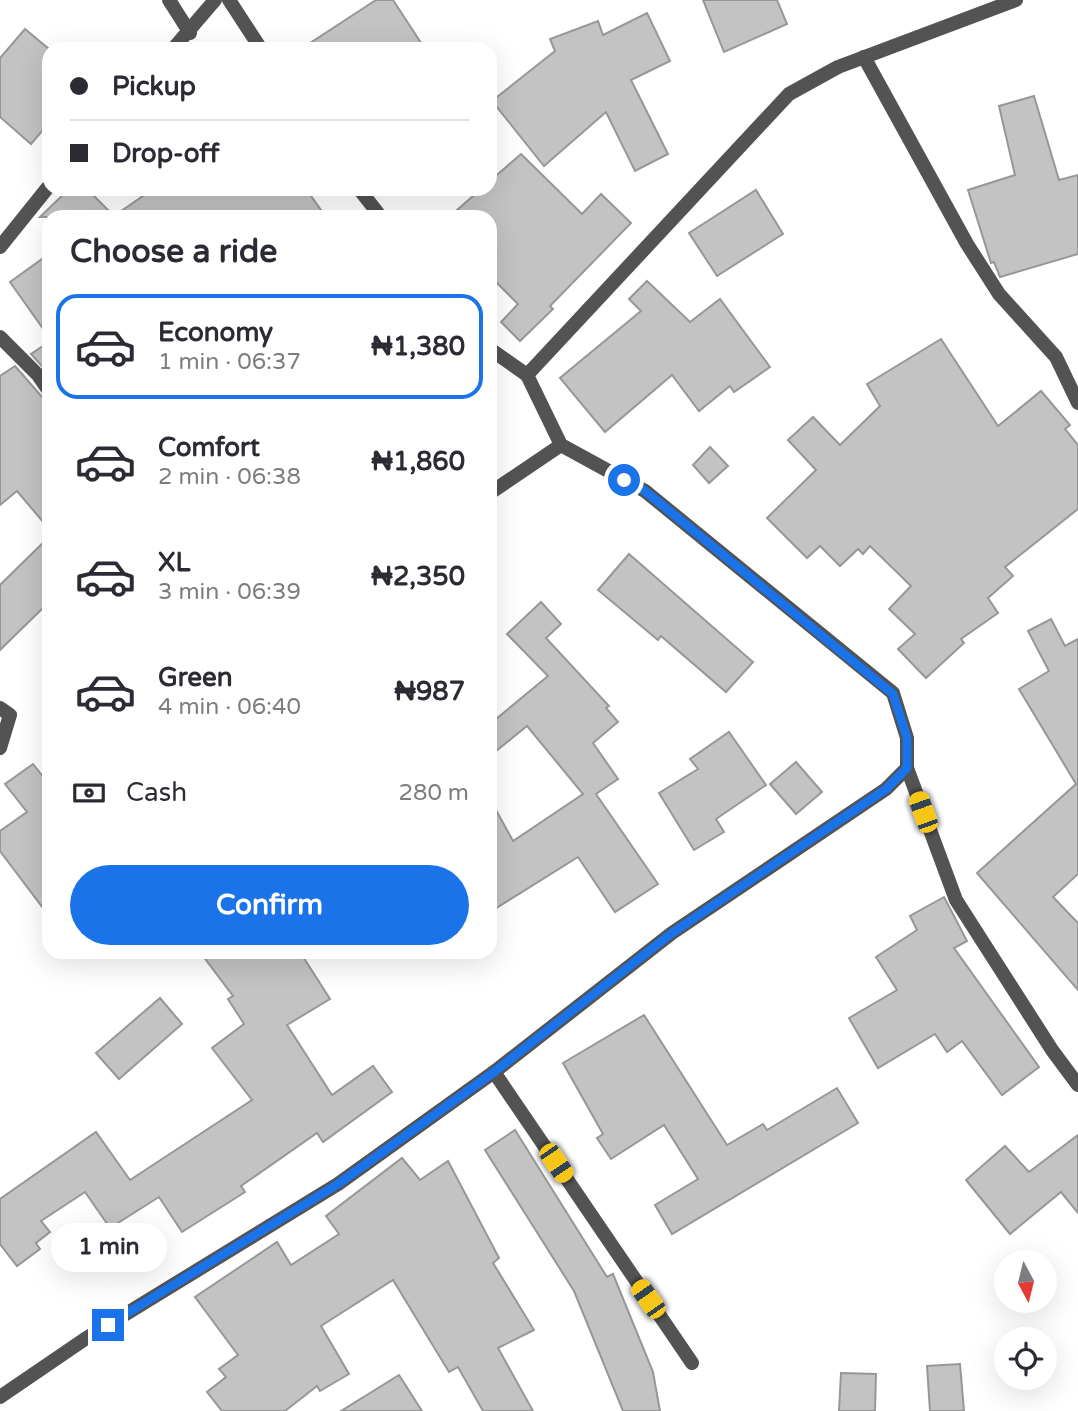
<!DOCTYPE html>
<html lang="en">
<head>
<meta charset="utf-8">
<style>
  :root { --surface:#fff; --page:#f7f7f7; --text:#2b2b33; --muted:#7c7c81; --line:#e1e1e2; --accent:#1a73e8 }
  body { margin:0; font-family:"Varela Round",sans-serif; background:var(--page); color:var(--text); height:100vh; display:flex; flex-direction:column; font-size:26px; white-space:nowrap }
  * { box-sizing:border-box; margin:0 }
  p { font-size:23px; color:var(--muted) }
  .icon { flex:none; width:38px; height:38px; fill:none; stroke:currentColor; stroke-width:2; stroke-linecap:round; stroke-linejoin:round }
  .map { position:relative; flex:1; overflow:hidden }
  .side { position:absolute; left:42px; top:210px; width:455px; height:749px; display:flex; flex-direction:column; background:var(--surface); border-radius:21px; box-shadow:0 7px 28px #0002 }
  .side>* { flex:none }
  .banner { position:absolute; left:42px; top:42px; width:455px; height:154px; border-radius:21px; box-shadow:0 7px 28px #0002; display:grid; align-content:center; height:154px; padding:0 28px; background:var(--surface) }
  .needle { width:46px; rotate:173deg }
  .fabs { position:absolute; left:994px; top:1250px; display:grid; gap:14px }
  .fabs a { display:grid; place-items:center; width:63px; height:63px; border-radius:50%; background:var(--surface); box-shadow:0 7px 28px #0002; font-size:35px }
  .end { position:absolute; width:32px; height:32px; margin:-16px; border:9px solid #1a73e8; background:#fff; box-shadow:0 0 0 4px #fff }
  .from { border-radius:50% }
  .bubble { position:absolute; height:49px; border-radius:24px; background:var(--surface); box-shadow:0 7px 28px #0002; font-size:23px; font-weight:700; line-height:49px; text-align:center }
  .car { position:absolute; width:21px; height:42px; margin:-21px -10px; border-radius:9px; box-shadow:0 0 5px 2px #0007; background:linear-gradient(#f5c518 24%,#345 0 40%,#f5c518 0 76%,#345 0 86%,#f5c518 0) }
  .banner b { display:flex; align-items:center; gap:24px; height:66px; font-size:26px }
  .banner b+b { border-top:2px solid var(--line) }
  .banner i { width:18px; height:18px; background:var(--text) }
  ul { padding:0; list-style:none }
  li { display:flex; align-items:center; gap:21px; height:105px; margin:0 14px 10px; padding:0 14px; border:4px solid transparent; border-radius:21px }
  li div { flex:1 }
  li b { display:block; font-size:26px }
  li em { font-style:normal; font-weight:700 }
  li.current { border-color:var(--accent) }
  li>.icon { width:63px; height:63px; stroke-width:1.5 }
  h2 { padding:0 28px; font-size:32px; line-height:84px }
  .pay { display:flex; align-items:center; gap:18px; height:77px; padding:0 28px; font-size:26px }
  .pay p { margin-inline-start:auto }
  .primary-button { display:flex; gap:14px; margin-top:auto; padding:14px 28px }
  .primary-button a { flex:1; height:80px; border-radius:42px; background:var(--accent); color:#fff; font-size:28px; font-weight:700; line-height:80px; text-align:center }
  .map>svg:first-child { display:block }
  .building { fill:#c3c3c3; stroke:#979797; stroke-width:2 }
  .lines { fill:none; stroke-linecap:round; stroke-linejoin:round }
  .street { stroke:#535353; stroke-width:14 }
  .route { stroke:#1a73e8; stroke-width:9 }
</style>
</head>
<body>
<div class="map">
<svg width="1078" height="1411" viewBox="0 0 1078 1411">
  <rect width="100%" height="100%" fill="#fff"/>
  <g class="building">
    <polygon points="376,0 393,0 425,49 301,49"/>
    <polygon points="703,0 777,0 787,24 724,52"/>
    <polygon points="647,13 670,61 631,80 668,154 635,171 606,112 544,166 492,101 555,51 550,39 598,21 603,35"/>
    <polygon points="25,29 49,49 49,123 31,144 0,117 0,58"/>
    <polygon points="1034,96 1059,180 1078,175 1078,254 1000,277 994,262 991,263 968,190 1015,175 999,106"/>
    <polygon points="521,154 582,214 601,194 631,223 550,306 553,309 520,341 501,322 518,304 490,276 490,217 449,217 481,189 490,189 490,181"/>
    <polygon points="69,189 87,189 114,216 153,189 306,189 326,217 40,217"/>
    <polygon points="756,190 783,234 717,276 689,233"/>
    <polygon points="49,254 49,337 10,282"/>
    <polygon points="647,281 690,322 720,299 770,367 734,392 730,386 699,411 672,375 605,432 560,378 641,311 629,299"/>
    <polygon points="941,339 998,426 1041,391 1070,425 1065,429 1078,445 1078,509 1005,567 1013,576 988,598 998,613 961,639 964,643 926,678 898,649 915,634 889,609 911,586 870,546 863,554 858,549 840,566 820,546 807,558 767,518 816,470 788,440 813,417 840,445 880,406 867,384"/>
    <polygon points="49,342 49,374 31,354"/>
    <polygon points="15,366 42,397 49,401 49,529 17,491 0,505 0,376"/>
    <polygon points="710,447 728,466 709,483 693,465"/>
    <polygon points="49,537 49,602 0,650 0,585"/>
    <polygon points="629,554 753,662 726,692 661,636 658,640 598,590"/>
    <polygon points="541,602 561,624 546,638 609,706 606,708 618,722 593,743 618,779 596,794 658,884 615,912 578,857 490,912 490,799 513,841 583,794 527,726 490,756 490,724 548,676 507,634"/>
    <polygon points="1051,619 1065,646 1078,639 1078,874 1053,897 1078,923 1078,990 977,873 1076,784 1019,689 1049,671 1028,631"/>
    <polygon points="729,732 766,785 716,819 724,832 694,850 659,793 698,769 690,759"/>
    <polygon points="796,762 822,792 796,814 770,784"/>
    <polygon points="33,764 49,784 49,916 0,851 0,831 27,812 5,784"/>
    <polygon points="944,897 967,941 954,948 1039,1067 1002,1095 962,1041 947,1052 935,1034 878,1068 849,1018 897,990 876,957 917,930 910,916"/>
    <polygon points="200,952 300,952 330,999 287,1025 332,1095 373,1066 392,1092 323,1142 317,1133 241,1186 245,1192 182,1232 159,1197 110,1228 85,1192 41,1221 50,1232 36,1243 40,1249 17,1266 0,1244 0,1199 96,1132 130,1180 252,1100 212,1048 244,1024 228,999 233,996"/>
    <polygon points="160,998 182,1024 119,1079 96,1053"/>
    <polygon points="644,1015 727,1145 763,1124 767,1130 837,1088 858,1123 672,1234 655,1205 698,1179 664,1125 611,1159 597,1138 603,1134 563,1063"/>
    <polygon points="515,1130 607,1277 613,1274 653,1372 660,1411 623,1411 574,1291 485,1150"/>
    <polygon points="1078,1135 1078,1213 1061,1192 1010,1234 966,1180 1005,1146 1029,1172"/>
    <polygon points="402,1158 420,1180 448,1161 499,1258 493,1263 534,1330 498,1348 533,1411 483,1411 458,1367 449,1372 393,1280 321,1326 349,1374 320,1391 317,1386 285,1411 222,1411 207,1392 226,1377 219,1369 238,1355 195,1297 277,1242 291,1265 339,1234 326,1216"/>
    <polygon points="960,1364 964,1411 930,1411 927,1366"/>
    <polygon points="841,1373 876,1374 875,1411 839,1411"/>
    <polygon points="399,1375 422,1411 341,1411"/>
  </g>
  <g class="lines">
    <g class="street">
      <polyline points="169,0 190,33"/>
      <polyline points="229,0 261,49"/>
      <polyline points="173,49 215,0"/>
      <polyline points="864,57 967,244 999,294 1056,357 1078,403"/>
      <polyline points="359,189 381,217"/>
      <polyline points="0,247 49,186"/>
      <polyline points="0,337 38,375 49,391"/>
      <polyline points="527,375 789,94 838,67 1016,0"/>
      <polyline points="490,493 561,445"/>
      <polyline points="0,708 10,715 0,748"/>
      <polyline points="907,768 956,900 1052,1050 1078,1085"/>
      <polyline points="494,1072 692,1363"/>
      <polyline points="0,1397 85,1339 338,1184 494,1072 672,933 886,789 907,768 907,738 893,693 645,491 561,445 527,375 490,349"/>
    </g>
  </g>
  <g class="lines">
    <polyline class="route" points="108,1325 338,1184 494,1072 672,933 886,789 907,768 907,738 893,694 645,491 624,480"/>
  </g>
</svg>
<div class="fabs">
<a><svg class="needle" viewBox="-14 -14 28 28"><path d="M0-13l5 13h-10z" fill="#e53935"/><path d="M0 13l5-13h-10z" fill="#7c7c81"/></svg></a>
<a><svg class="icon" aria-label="locate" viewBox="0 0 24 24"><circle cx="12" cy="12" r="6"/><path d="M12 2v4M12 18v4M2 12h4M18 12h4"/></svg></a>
</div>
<i class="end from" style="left:624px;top:480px"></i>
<i class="end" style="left:108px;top:1325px"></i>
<div class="bubble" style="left:51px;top:1223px;width:116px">1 min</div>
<i class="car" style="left:923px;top:812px;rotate:340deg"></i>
<i class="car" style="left:556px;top:1163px;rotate:146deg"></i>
<i class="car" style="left:648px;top:1299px;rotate:325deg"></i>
<div class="banner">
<b><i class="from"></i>Pickup</b>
<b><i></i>Drop-off</b>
</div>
<section class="side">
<h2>Choose a ride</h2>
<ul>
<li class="current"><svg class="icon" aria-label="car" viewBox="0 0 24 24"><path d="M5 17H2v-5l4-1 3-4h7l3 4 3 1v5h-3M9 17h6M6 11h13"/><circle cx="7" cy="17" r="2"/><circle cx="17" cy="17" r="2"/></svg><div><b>Economy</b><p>1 min · 06:37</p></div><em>₦1,380</em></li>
<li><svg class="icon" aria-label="car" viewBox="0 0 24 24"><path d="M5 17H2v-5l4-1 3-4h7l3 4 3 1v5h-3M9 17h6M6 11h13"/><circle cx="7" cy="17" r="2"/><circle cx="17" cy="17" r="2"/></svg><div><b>Comfort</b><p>2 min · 06:38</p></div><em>₦1,860</em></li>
<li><svg class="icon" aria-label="car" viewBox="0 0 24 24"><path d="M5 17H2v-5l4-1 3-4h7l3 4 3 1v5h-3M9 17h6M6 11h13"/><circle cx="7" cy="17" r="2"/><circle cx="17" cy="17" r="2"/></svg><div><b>XL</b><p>3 min · 06:39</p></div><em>₦2,350</em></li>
<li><svg class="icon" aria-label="car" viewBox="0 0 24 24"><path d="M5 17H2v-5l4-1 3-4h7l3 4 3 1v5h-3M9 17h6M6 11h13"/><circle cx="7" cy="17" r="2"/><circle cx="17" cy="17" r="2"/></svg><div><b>Green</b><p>4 min · 06:40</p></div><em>₦987</em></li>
</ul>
<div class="pay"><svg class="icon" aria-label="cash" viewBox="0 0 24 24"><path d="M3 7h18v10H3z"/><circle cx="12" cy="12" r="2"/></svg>Cash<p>280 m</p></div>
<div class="primary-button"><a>Confirm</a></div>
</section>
</div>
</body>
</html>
